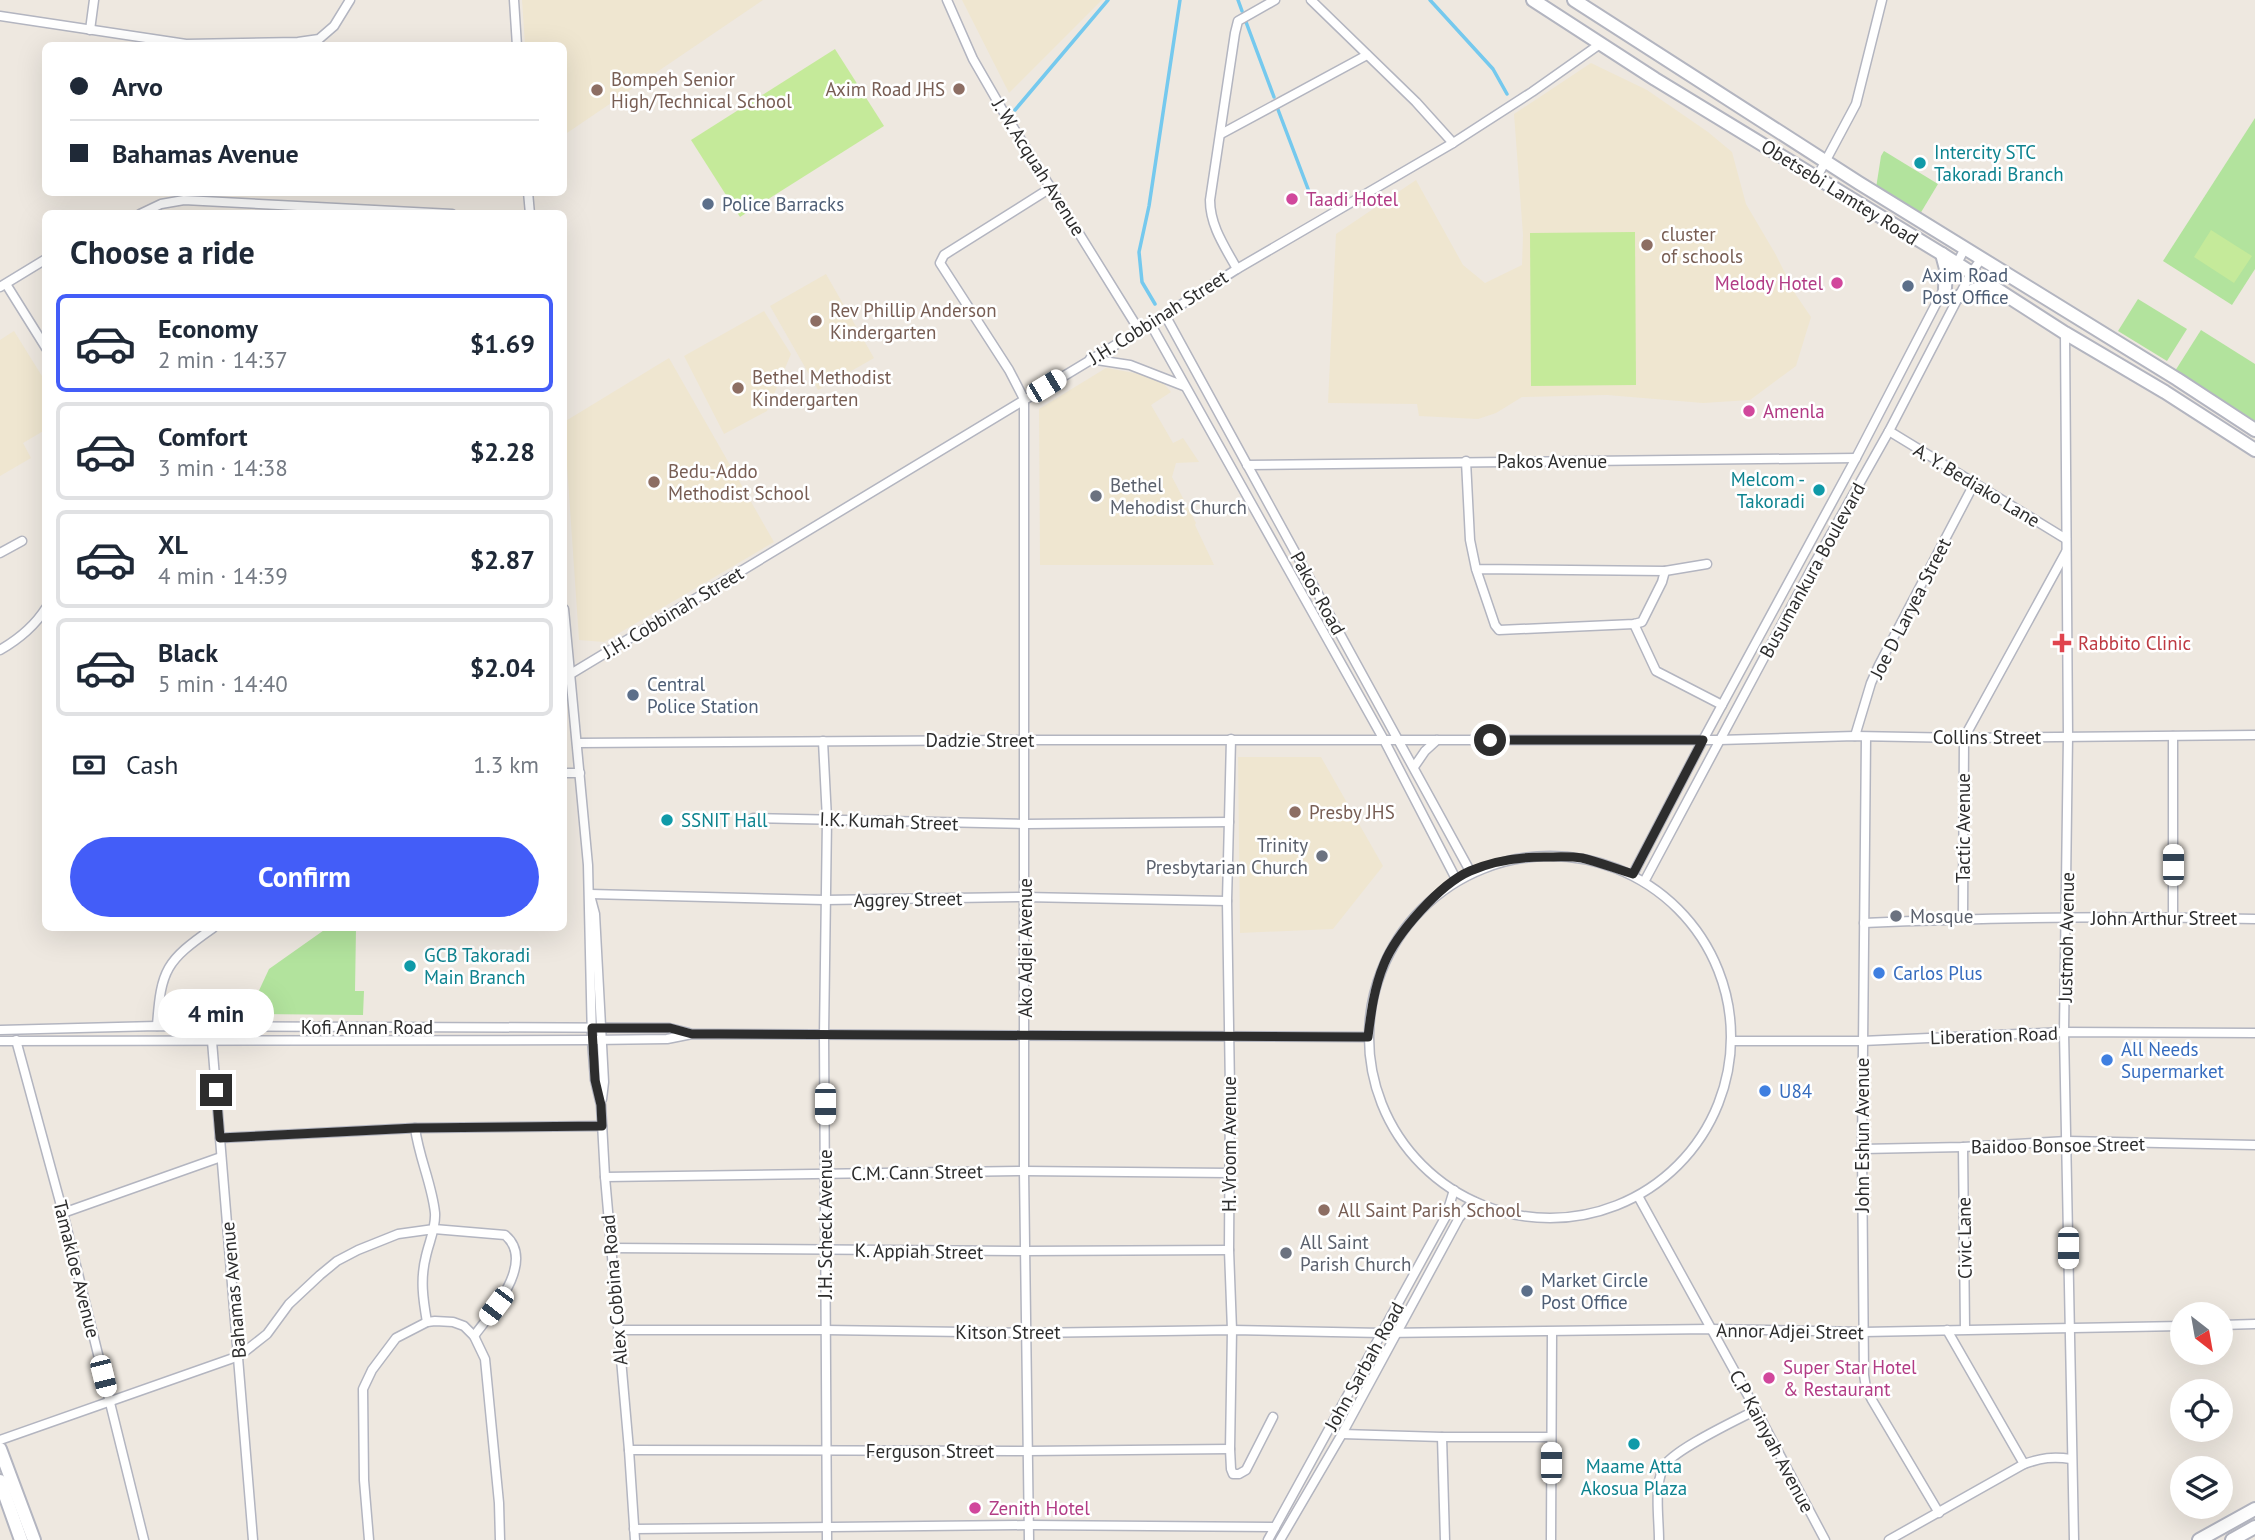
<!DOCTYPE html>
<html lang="en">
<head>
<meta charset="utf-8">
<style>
  :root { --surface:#fff; --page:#f6f6f7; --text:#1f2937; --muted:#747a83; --line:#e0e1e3; --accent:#435df8 }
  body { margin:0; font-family:"PT Sans",sans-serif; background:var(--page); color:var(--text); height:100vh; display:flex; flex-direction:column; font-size:26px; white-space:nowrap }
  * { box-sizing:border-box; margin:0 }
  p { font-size:23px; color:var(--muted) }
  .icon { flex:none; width:38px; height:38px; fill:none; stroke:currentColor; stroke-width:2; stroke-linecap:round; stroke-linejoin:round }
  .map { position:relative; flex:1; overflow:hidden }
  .details { position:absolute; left:42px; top:210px; width:525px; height:721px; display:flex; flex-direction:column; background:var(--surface); border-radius:10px; box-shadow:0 7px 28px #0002 }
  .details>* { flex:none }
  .guide { position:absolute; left:42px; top:42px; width:525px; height:154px; border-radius:10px; box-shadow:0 7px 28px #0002; display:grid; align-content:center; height:154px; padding:0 28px; background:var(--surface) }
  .needle { width:46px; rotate:149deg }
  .controls { position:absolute; left:2170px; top:1302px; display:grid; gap:14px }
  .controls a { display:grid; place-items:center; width:63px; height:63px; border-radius:50%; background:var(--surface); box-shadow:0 7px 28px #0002; font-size:35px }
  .end { position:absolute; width:32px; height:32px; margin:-16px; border:9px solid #2d2d2d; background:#fff; box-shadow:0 0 0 4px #fff }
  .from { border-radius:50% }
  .bubble { position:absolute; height:49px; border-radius:24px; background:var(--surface); box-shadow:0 7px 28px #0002; font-size:23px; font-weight:700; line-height:49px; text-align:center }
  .car { position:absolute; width:21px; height:42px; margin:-21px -10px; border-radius:9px; box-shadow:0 0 5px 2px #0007; background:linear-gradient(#fff 24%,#345 0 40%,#fff 0 76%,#345 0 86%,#fff 0) }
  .guide b { display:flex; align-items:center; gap:24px; height:66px; font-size:26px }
  .guide b+b { border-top:2px solid var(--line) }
  .guide i { width:18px; height:18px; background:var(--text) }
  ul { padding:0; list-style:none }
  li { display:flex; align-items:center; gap:21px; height:98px; margin:0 14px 10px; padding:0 14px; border:4px solid var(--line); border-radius:10px }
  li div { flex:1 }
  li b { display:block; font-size:26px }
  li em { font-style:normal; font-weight:700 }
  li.active { border-color:var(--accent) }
  li>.icon { width:63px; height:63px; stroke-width:1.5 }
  h2 { padding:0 28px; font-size:32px; line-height:84px }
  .pay { display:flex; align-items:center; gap:18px; height:77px; padding:0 28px; font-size:26px }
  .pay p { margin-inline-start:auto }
  .cta { display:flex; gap:14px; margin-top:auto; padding:14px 28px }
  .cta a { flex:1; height:80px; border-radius:42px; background:var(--accent); color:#fff; font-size:28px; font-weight:700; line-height:80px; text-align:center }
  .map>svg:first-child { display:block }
  .education { fill:#efe6d0 }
  .green { fill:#b2e39d }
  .pitch { fill:#c5ea9a }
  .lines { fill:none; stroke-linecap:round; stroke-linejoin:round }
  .stream { stroke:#75c9ee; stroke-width:3.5 }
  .street-casing { stroke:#b3b5c0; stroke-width:11 }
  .secondary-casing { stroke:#b3b5c0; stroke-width:16 }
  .street { stroke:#fff; stroke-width:8 }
  .secondary { stroke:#fff; stroke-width:12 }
  .route { stroke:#2d2d2d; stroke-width:9 }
  .education-dot { fill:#8d6e63; stroke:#fff; stroke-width:2.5 }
  .culture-dot { fill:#0f9aa8; stroke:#fff; stroke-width:2.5 }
  .hotel-dot { fill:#d1479c; stroke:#fff; stroke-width:2.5 }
  .service-dot { fill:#5c6f8a; stroke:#fff; stroke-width:2.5 }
  .worship-dot { fill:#6b7280; stroke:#fff; stroke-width:2.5 }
  .health-dot { fill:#e0444e; stroke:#fff; stroke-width:2.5 }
  .shop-dot { fill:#3f7fe0; stroke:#fff; stroke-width:2.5 }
  .labels { text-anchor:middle; stroke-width:5; stroke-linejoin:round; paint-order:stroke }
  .education-label { font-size:19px; fill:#785e54; stroke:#fff; text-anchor:start }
  .culture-label { font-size:19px; fill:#0d838f; stroke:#fff; text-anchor:start }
  .street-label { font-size:19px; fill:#2d2d2d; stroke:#fff }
  .hotel-label { font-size:19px; fill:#b23c85; stroke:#fff; text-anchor:start }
  .service-label { font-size:19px; fill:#4e5e75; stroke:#fff; text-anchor:start }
  .worship-label { font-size:19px; fill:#5b616d; stroke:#fff; text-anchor:start }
  .health-label { font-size:19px; fill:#be3a42; stroke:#fff; text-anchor:start }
  .shop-label { font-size:19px; fill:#366cbe; stroke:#fff; text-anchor:start }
</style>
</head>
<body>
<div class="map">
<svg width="2255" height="1540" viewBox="0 0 2255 1540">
  <rect width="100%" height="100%" fill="#eee8e0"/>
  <g class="education">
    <polygon points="522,0 763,0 564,135 564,46 525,45"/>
    <polygon points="962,0 1102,0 1009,93"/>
    <polygon points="1591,63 1647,90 1708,132 1732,152 1746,204 1776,255 1796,295 1811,317 1796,366 1750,400 1703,403 1607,395 1522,397 1496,413 1478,419 1419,416 1417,404 1328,403 1336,234 1416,180 1463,265 1485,283 1522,265 1523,235 1514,114"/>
    <polygon points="826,274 874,358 818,390 770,306"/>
    <polygon points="764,311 791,354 767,411 724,434 684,356"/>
    <polygon points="14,331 45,381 45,430 23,443 31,458 0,476 0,340"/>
    <polygon points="669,358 774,542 604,642 579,640 564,422"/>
    <polygon points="1106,368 1158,377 1171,392 1151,405 1173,443 1183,438 1199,462 1176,463 1172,477 1196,523 1195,525 1214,565 1040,565 1039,409"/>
    <polygon points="1238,757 1321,757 1383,866 1333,929 1240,933"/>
  </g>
  <g class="green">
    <polygon points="2255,118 2255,269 2232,305 2163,261"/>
    <polygon points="1884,151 1938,184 1920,214 1876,188 1881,156"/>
    <polygon points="2138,299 2187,329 2167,361 2118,331"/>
    <polygon points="2201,330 2255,364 2255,421 2175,371"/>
    <polygon points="327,928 358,928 356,928 355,991 364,991 363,1015 248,1014 269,969"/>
  </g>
  <g class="pitch">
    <polygon points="835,49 884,126 740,217 691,140"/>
    <polygon points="2211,230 2252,256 2234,283 2194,257"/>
    <polygon points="1635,232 1636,385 1531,386 1530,233"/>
  </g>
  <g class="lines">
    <g class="stream">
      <polyline points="1238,0 1242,11"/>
      <polyline points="1430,0 1493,69 1507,94"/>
      <polyline points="1246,22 1274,97"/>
      <polyline points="1277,107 1313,202"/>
      <polyline points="1015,110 1108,0"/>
      <polyline points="1155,304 1142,282 1139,252 1149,206 1180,0"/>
    </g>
    <defs>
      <g id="street">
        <polyline points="514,0 517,46"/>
        <polyline points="947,0 973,59 1003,111 1139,330"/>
        <polyline points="1311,0 1416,102 1453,143"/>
        <polyline points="0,16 186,44 298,42 319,39 334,26 350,0"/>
        <polyline points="90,30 94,0"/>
        <polyline points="1221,134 1367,55"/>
        <polyline points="1817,177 1856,104 1882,0"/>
        <polyline points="528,192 530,214"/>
        <polyline points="140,214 161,204 184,200 452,214"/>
        <path d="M1237,269C1225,247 1210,226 1210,200L1235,33L1238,21L1275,0"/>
        <polyline points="6,284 46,348"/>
        <polyline points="0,287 46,259"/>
        <polyline points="1165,315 1470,871"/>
        <polyline points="1150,323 1384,740 1456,879"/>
        <polyline points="2065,333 2068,736 2064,1032 2074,1540"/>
        <polyline points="1090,359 1130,365 1184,386"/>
        <polyline points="1889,431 2066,539"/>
        <polyline points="1466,461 1470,540 1476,569 1495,625 1499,630 1634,624 1642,622 1662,582 1665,571 1476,569"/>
        <polyline points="1247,465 1856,458"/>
        <polyline points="0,553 22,541"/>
        <polyline points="1665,571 1707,564"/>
        <polyline points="564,609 588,865 592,1040 595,1080 601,1105 605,1177 629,1450 635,1540"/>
        <polyline points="1634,624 1656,671 1722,705"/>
        <path d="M0,650C19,639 34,627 46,608"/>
        <polyline points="569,675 1165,315 1237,269 1453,143 1532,92 1600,44"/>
        <polyline points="1855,736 1871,683 1879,665 1974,484"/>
        <polyline points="1866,737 1862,1149 1864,1375 1866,1388 1872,1400 1939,1513"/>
        <polyline points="1231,739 1227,901 1230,1089 1229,1250 1232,1330 1230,1449 1231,1469 1233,1474 1239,1474 1246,1470 1273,1417"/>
        <polyline points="823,741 827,819 824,1035 827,1540"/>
        <polyline points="577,743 1024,740 1719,740 1855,736 1964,738 2255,735"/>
        <polyline points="1414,767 1425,751 1437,740"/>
        <polyline points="564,773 580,773"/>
        <polyline points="753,818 1026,824 1229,822"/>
        <circle cx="1550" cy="1037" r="181"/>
        <polyline points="1633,874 1703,740 1856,458 1965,248"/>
        <polyline points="1644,882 1813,566 1889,431 1971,273 1982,258"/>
        <polyline points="590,894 825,900 1024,897 1227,901"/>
        <polyline points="591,899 595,914 604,1082 602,1099"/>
        <polyline points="2173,917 2173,736"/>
        <polyline points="1963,918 1964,738 2066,552"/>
        <path d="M1864,923C1994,917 2124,916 2255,919"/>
        <path d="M157,1026C161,969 166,961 213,928"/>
        <polyline points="0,1030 157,1026 669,1028 689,1033"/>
        <polyline points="16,1040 63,1213 144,1540"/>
        <polyline points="0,1041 592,1040 667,1039 692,1034 1368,1037"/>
        <polyline points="212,1041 253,1540"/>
        <polyline points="1732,1041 1862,1041 2064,1032 2255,1033"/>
        <path d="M415,1128C419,1158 432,1184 435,1213C436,1228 429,1242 426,1256C420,1279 423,1299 427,1322"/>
        <polyline points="220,1138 415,1128 602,1126"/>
        <polyline points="1963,1147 1965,1329"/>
        <polyline points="1862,1149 1963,1147 2067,1141 2255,1145"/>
        <polyline points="605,1177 1024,1171 1229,1173"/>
        <polyline points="1638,1196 1756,1410 1825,1540"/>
        <polyline points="63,1213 221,1157"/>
        <polyline points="610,1248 1026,1251 1229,1250"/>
        <polyline points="2221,1325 2255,1324"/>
        <polyline points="618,1330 826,1330 1028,1333 1232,1330 1382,1333 1711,1329 1863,1332 2182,1326"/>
        <polyline points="1947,1330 2024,1464"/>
        <polyline points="1342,1434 1442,1437 1551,1437"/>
        <polyline points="1442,1437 1445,1540"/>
        <path d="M0,1440L239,1356L267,1334L289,1304L320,1275L337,1261L358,1250L398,1234L434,1229L505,1235C537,1262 491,1313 474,1336"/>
        <polyline points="629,1450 1028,1451 1230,1449"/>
        <polyline points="634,1529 1029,1525 1275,1527"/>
        <polyline points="369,1540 364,1480 363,1389 372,1370 396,1338 427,1322 435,1321 453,1322 464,1326 474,1336 485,1359 499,1503 500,1540"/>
        <polyline points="1029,1540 1024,1171 1024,399 1009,370 940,263 944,255 1052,187"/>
        <polyline points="1268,1540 1446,1216 1454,1190"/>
        <polyline points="1280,1540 1342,1434 1459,1218 1467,1208 1475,1202"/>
        <polyline points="1551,1540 1552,1332"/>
        <path d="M1659,1540C1659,1518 1654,1488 1663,1468C1670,1451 1737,1420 1756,1410"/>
        <path d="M1889,1540L2024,1464C2041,1458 2053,1456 2071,1459"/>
      </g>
      <g id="secondary">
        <polyline points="1533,0 1655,79 1942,254 2065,333 2165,392 2255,450"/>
        <polyline points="1574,0 1859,183 2177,379 2255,430"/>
        <polyline points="1942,254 1946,269 1945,288"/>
        <polyline points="1960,296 1981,287 1993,288"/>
        <polyline points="0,1449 34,1540"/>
        <polyline points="0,1481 21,1540"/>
        <polyline points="2199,1540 2255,1509"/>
        <polyline points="2232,1540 2255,1527"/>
      </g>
    </defs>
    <use href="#street" class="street-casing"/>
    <use href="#secondary" class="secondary-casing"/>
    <use href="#street" class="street"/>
    <use href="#secondary" class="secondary"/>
  </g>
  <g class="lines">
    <path class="route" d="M216,1090L220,1138L415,1128L602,1126L601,1105L595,1080L592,1028H670L692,1034H719L1368,1037C1371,1012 1374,988 1384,964C1396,934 1440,884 1470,871C1493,861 1519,857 1544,857C1556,857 1570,856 1582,858C1599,862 1616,869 1633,874L1703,740H1490"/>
  </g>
  <g class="education-dot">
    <circle cx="959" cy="89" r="7"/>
    <circle cx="597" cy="90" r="7"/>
    <circle cx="1647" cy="245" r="7"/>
    <circle cx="816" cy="321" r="7"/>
    <circle cx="738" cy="388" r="7"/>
    <circle cx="654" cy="482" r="7"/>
    <circle cx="1295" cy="812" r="7"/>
    <circle cx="1324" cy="1210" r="7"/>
  </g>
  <g class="culture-dot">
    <circle cx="1920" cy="163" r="7"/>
    <circle cx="1819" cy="490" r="7"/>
    <circle cx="667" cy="820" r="7"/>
    <circle cx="410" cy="966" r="7"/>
    <circle cx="1634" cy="1444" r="7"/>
  </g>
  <g class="hotel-dot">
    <circle cx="1292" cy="199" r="7"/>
    <circle cx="1837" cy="283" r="7"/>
    <circle cx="1749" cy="411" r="7"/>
    <circle cx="1769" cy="1378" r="7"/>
    <circle cx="975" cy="1508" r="7"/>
  </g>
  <g class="service-dot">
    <circle cx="708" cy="204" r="7"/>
    <circle cx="1908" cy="286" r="7"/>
    <circle cx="633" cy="695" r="7"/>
    <circle cx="1527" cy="1291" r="7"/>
  </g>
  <g class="worship-dot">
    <circle cx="1096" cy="496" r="7"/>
    <circle cx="1322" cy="856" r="7"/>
    <circle cx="1896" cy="916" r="7"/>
    <circle cx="1286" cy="1253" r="7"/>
  </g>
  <path class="health-dot" d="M2058.5 632.5h7v7h7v7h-7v7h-7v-7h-7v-7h7z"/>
  <g class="shop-dot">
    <circle cx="1879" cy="973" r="7"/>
    <circle cx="2107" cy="1060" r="7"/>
    <circle cx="1765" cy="1091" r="7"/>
  </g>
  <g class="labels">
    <g class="education-label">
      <text x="611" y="86">Bompeh Senior<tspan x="611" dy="22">High/Technical School</tspan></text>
      <text x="945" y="96" text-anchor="end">Axim Road JHS</text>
      <text x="1661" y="241">cluster<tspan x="1661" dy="22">of schools</tspan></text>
      <text x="830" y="317">Rev Phillip Anderson<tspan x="830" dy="22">Kindergarten</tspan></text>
      <text x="752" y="384">Bethel Methodist<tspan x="752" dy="22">Kindergarten</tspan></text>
      <text x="668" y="478">Bedu-Addo<tspan x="668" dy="22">Methodist School</tspan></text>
      <text x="1309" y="819">Presby JHS</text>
      <text x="1338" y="1217">All Saint Parish School</text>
    </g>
    <g class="culture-label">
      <text x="1934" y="159">Intercity STC<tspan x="1934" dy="22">Takoradi Branch</tspan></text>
      <text x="1805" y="486" text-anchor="end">Melcom -<tspan x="1805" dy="22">Takoradi</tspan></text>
      <text x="681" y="827">SSNIT Hall</text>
      <text x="424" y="962">GCB Takoradi<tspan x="424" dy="22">Main Branch</tspan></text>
      <text x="1634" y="1473" text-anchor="middle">Maame Atta<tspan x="1634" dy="22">Akosua Plaza</tspan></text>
    </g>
    <g class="street-label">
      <text transform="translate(1039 167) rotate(58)" y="7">J. W. Acquah Avenue</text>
      <text transform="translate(1840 192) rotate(32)" y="7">Obetsebi Lamtey Road</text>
      <text transform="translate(1158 317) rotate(-32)" y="7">J.H. Cobbinah Street</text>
      <text x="1552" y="468">Pakos Avenue</text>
      <text transform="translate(1977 485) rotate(31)" y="7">A. Y. Bediako Lane</text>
      <text transform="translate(1812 570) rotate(-61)" y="7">Busumankura Boulevard</text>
      <text transform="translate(1318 593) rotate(61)" y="7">Pakos Road</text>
      <text transform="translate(1910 608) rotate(-63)" y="7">Joe D Laryea Street</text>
      <text transform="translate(673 612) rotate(-31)" y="7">J.H. Cobbinah Street</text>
      <text x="1987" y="744">Collins Street</text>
      <text x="980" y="747">Dadzie Street</text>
      <text transform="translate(889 821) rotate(2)" y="7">I.K. Kumah Street</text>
      <text transform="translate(1963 828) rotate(-90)" y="7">Tactic Avenue</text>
      <text transform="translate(908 899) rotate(-1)" y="7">Aggrey Street</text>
      <text x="2164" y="925">John Arthur Street</text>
      <text transform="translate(2066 937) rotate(-89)" y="7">Justmoh Avenue</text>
      <text transform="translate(1025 948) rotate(-90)" y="7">Ako Adjei Avenue</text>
      <text x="367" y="1034">Kofi Annan Road</text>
      <text transform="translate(1994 1035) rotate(-2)" y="7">Liberation Road</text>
      <text transform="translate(1862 1135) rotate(-90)" y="7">John Eshun Avenue</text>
      <text transform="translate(1229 1144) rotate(-90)" y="7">H. Vroom Avenue</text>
      <text transform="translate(2058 1145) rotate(-1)" y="7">Baidoo Bonsoe Street</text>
      <text transform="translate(917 1172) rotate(-1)" y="7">C.M. Cann Street</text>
      <text transform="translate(825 1224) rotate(-90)" y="7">J.H. Scheck Avenue</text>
      <text transform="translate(1964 1238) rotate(-91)" y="7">Civic Lane</text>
      <text transform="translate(919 1251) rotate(1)" y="7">K. Appiah Street</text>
      <text transform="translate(77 1269) rotate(76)" y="7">Tamakloe Avenue</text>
      <text transform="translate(233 1290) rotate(-95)" y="7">Bahamas Avenue</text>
      <text transform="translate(614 1290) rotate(-95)" y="7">Alex Cobbina Road</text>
      <text transform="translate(1790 1331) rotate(1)" y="7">Annor Adjei Street</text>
      <text x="1008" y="1339">Kitson Street</text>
      <text transform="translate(1364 1366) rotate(-61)" y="7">John Sarbah Road</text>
      <text transform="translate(1772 1441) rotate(62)" y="7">C.P Kainyah Avenue</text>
      <text x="930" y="1458">Ferguson Street</text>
    </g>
    <g class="hotel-label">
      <text x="1306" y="206">Taadi Hotel</text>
      <text x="1823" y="290" text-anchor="end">Melody Hotel</text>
      <text x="1763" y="418">Amenla</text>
      <text x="1783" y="1374">Super Star Hotel<tspan x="1783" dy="22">&amp; Restaurant</tspan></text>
      <text x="989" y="1515">Zenith Hotel</text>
    </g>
    <g class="service-label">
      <text x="722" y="211">Police Barracks</text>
      <text x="1922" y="282">Axim Road<tspan x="1922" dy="22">Post Office</tspan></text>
      <text x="647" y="691">Central<tspan x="647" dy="22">Police Station</tspan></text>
      <text x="1541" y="1287">Market Circle<tspan x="1541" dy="22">Post Office</tspan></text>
    </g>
    <g class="worship-label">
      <text x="1110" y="492">Bethel<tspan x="1110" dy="22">Mehodist Church</tspan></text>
      <text x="1308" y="852" text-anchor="end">Trinity<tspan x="1308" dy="22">Presbytarian Church</tspan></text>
      <text x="1910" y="923">Mosque</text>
      <text x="1300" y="1249">All Saint<tspan x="1300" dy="22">Parish Church</tspan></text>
    </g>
    <g class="health-label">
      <text x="2078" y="650">Rabbito Clinic</text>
    </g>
    <g class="shop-label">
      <text x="1893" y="980">Carlos Plus</text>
      <text x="2121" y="1056">All Needs<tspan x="2121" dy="22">Supermarket</tspan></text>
      <text x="1779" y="1098">U84</text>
    </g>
  </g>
</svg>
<div class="controls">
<a><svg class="needle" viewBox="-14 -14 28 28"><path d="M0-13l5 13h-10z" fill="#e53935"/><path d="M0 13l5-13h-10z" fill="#747a83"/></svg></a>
<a><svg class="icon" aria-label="locate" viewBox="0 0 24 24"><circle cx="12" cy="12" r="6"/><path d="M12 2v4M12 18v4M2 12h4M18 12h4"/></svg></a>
<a><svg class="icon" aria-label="layers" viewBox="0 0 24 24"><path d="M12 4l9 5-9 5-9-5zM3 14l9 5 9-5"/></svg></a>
</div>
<i class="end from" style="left:1490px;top:740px"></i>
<i class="end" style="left:216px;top:1090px"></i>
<div class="bubble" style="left:158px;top:989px;width:116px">4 min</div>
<i class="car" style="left:1046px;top:386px;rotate:59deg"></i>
<i class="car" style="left:2173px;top:865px;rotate:0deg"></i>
<i class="car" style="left:825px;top:1104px;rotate:180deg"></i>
<i class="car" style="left:2068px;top:1248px;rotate:180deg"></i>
<i class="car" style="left:496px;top:1306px;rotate:217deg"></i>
<i class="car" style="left:103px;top:1376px;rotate:166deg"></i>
<i class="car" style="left:1551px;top:1463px;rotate:0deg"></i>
<div class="guide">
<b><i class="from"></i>Arvo</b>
<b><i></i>Bahamas Avenue</b>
</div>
<section class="details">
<h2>Choose a ride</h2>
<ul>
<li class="active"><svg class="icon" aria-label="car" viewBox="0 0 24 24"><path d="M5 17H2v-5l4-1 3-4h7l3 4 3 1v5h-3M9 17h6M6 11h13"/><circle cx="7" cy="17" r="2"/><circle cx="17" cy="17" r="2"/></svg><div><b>Economy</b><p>2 min · 14:37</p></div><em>$1.69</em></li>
<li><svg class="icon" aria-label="car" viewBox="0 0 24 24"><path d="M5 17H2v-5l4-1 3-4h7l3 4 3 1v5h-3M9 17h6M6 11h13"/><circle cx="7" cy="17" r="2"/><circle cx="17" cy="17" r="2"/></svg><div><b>Comfort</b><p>3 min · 14:38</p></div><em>$2.28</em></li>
<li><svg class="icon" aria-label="car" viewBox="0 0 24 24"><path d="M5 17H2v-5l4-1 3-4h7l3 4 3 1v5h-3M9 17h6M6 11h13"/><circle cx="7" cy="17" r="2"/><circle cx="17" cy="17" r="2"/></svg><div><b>XL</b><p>4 min · 14:39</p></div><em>$2.87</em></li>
<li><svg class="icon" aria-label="car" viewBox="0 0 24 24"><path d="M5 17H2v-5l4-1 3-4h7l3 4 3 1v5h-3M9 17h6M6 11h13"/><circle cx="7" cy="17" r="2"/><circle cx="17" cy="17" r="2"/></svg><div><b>Black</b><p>5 min · 14:40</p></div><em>$2.04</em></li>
</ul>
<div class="pay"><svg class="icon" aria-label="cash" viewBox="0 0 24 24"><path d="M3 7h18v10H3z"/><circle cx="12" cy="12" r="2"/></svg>Cash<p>1.3 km</p></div>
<div class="cta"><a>Confirm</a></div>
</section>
</div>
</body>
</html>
